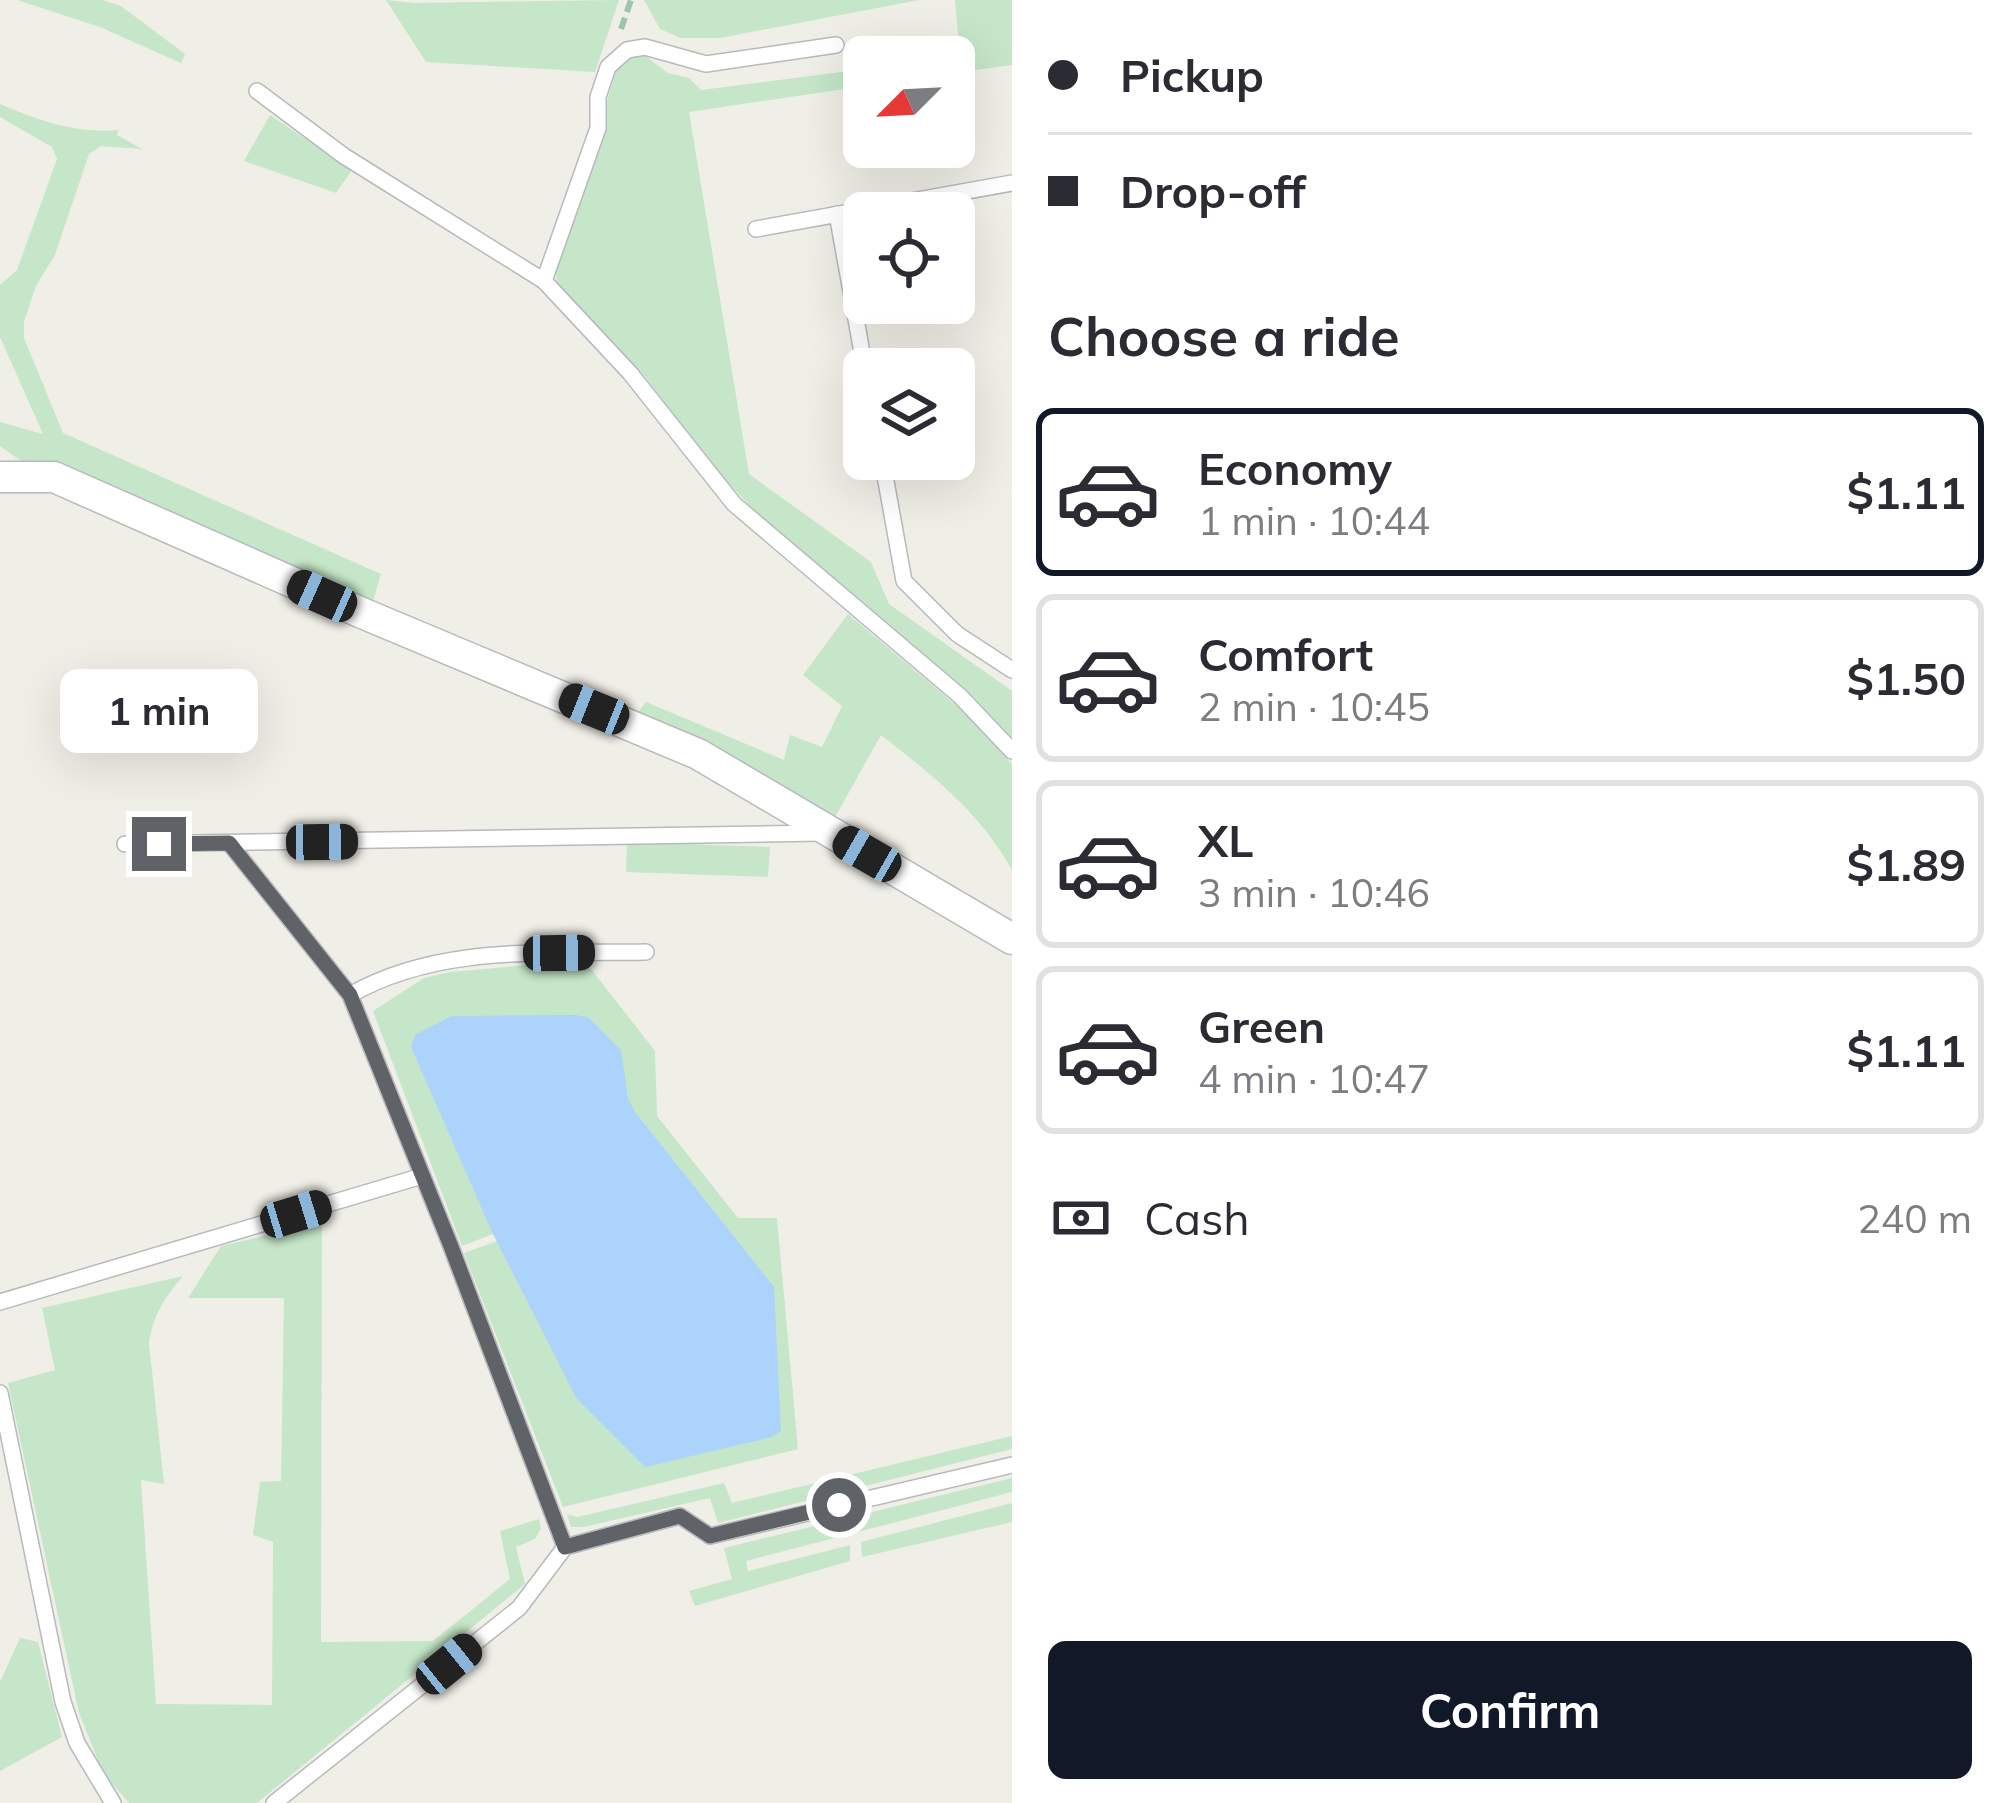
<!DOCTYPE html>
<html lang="en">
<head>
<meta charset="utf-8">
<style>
  :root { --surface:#fff; --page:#f2f2f3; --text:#2b2b33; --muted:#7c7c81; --line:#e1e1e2; --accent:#111827 }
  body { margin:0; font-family:Mulish,sans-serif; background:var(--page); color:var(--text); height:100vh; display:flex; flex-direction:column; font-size:45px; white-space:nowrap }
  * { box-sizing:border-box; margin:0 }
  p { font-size:39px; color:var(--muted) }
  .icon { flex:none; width:66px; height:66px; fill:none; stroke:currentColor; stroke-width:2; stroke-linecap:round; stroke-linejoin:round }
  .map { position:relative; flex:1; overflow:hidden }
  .drawer { display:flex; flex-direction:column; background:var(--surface); width:996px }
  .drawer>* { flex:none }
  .banner { display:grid; align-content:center; height:264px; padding:0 36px; background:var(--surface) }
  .needle { width:78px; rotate:246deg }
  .fabs { position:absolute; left:843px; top:36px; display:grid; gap:24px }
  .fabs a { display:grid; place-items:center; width:132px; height:132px; border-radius:18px; background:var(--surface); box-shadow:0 12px 48px #0002; font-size:60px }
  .end { position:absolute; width:54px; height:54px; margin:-27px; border:15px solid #5f6267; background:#fff; box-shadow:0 0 0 6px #fff }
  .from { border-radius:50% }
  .bubble { position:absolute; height:84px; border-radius:18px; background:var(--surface); box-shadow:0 12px 48px #0002; font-size:39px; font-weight:700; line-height:84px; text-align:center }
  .car { position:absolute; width:36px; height:72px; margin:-36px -18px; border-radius:15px; box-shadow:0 0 9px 3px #0007; background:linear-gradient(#222 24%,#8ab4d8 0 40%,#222 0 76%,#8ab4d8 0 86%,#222 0) }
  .banner b { display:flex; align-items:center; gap:42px; height:114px; font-size:45px }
  .banner b+b { border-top:3px solid var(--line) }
  .banner i { width:30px; height:30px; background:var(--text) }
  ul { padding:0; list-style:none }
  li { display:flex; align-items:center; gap:36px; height:168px; margin:0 24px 18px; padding:0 12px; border:6px solid var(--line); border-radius:18px }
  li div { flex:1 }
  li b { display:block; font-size:45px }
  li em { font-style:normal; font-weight:700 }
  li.current { border-color:var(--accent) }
  li>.icon { width:108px; height:108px; stroke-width:1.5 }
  h2 { padding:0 36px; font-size:54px; line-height:144px }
  .pay { display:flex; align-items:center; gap:30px; height:132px; padding:0 36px; font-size:45px }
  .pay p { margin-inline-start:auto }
  .cta { display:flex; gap:24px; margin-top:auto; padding:24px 36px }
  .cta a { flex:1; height:138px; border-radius:18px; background:var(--accent); color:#fff; font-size:48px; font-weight:700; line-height:138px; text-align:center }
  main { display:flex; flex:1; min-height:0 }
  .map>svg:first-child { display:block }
  .green { fill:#c5e6c8 }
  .water { fill:#acd3fc }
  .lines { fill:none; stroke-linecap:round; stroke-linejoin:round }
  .lane-casing { stroke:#b7b9bd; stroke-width:18 }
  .street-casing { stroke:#b7b9bd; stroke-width:33 }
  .path { stroke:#9dc5ab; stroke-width:6; stroke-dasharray:12 6; stroke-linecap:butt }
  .lane { stroke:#fff; stroke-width:15 }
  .street { stroke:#fff; stroke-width:30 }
  .route { stroke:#5f6267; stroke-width:15 }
</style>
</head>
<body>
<main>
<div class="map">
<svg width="1012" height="1803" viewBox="0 0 1012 1803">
  <rect width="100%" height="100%" fill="#f0efe7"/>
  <g class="green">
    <polygon points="17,0 102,0 121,6 185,54 181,63 100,27"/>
    <polygon points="386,0 414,3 619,0 595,72 426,62"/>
    <polygon points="644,0 919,0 720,38 680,38 660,29"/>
    <polygon points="955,0 1012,0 1012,65 954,73 954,57 960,56"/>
    <polygon points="644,55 668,73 689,78 701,90 864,69 864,86 689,112 749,474 871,562 889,604 1012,691 1012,739 972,695 752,508 715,469 646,378 557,283 556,272 617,68 629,57"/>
    <path d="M0,104C38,120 76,134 118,130L117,135L142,149L101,146L89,154L55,255L36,286L24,322V338L63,433L381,574L373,601L639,711L646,702L784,760L790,735L822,747L842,706L803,675L848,614L969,716L1012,764V870C980,812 932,775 881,735L834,819L24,463L0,446V422L43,434L0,337V285L17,270L57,159L52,147L0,117Z"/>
    <polygon points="270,115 352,170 336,193 244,161"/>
    <polygon points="627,842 770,847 768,877 626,872"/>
    <polygon points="584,960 655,1051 657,1116 738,1218 777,1218 798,1449 563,1507 464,1253 497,1241 493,1234 462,1246 373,1011 424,978 450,972"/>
    <path d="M322,1222L321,1642L433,1641L510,1579L500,1531L539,1519L541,1529L535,1539L516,1547L525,1584L257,1803H129L103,1773L79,1713L8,1383L55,1370L42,1308L183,1276C165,1297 153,1315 149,1343L164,1484L141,1480L156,1704L272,1705L273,1542L253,1535L260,1482L281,1481L284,1298H188L221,1246Z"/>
    <polygon points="1012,1436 1012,1449 718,1523 710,1498 584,1527 571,1527 567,1514 577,1517 724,1483 732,1503"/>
    <polygon points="1012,1478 1012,1492 746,1561 748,1571 850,1545 850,1561 695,1606 689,1591 732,1579 724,1548"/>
    <polygon points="1012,1503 1012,1522 862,1557 861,1542"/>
    <polygon points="20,1638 38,1642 62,1737 0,1771 0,1682"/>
  </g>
  <polygon class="water" points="575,1015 588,1017 621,1050 628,1099 635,1112 774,1287 781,1431 772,1437 645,1467 577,1399 493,1234 411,1047 415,1035 452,1016"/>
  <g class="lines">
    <defs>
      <g id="lane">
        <polyline points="257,91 344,156 544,281 630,373 734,504 960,696 1012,751"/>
        <polyline points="837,214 865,369"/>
        <polyline points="756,229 1012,183"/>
        <polyline points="544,281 598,128 598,97 608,67 627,50 645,47 706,64 836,45"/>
        <polyline points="882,459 904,581 957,634 1012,670"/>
        <polyline points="229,843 350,995 450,1244 565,1547"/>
        <polyline points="125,844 821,833"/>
        <path d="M350,995C439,944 546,954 646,952"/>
        <polyline points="0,1302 422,1176"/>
        <polyline points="0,1393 63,1702 77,1743 113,1803"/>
        <polyline points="274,1803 519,1608 565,1547 680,1516 710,1536 1012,1465"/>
      </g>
      <polyline id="street" points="0,477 54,477 362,613 698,754 1012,939"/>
    </defs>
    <use href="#lane" class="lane-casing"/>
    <use href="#street" class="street-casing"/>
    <polyline class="path" points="621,29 631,0"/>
    <use href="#lane" class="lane"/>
    <use href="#street" class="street"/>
  </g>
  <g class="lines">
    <polyline class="route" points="159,844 229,843 350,995 450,1244 565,1547 680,1516 710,1536 839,1505"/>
  </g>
</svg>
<div class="fabs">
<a><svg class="needle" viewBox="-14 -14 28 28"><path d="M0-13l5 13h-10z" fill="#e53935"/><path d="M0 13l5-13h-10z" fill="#7c7c81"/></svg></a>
<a><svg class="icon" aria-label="locate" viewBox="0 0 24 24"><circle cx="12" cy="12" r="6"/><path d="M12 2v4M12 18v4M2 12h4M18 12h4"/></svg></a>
<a><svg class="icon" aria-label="layers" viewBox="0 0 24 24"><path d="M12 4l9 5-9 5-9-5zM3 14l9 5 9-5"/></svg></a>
</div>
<i class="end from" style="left:839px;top:1505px"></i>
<i class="end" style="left:159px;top:844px"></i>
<div class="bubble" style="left:60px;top:669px;width:198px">1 min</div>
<i class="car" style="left:322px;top:596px;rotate:294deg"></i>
<i class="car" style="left:594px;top:709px;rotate:292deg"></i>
<i class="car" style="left:322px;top:842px;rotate:89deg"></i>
<i class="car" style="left:867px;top:854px;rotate:300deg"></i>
<i class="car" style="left:559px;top:953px;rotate:89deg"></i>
<i class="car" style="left:296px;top:1214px;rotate:73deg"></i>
<i class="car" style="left:449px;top:1664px;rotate:51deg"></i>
</div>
<section class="drawer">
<div class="banner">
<b><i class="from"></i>Pickup</b>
<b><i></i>Drop-off</b>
</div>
<h2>Choose a ride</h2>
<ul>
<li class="current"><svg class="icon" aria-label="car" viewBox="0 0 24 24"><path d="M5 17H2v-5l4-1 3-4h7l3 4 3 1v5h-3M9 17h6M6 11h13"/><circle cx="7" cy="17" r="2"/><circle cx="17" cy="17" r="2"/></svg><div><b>Economy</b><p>1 min · 10:44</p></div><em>$1.11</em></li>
<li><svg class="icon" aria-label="car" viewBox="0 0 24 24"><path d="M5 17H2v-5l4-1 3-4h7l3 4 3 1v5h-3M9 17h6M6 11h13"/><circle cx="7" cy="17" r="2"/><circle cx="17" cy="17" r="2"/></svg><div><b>Comfort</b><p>2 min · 10:45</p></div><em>$1.50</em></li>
<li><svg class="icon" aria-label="car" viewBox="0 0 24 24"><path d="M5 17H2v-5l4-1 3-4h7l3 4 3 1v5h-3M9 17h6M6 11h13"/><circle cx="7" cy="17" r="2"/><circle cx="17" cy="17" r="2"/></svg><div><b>XL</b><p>3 min · 10:46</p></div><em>$1.89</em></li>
<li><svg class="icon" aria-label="car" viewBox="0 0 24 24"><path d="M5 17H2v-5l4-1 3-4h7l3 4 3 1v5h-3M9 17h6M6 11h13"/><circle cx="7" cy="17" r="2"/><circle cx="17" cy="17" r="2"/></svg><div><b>Green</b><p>4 min · 10:47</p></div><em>$1.11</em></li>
</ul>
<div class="pay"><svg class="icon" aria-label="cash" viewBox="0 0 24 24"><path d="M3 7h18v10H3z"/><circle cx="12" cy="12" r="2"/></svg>Cash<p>240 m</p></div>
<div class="cta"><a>Confirm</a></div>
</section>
</main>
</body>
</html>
